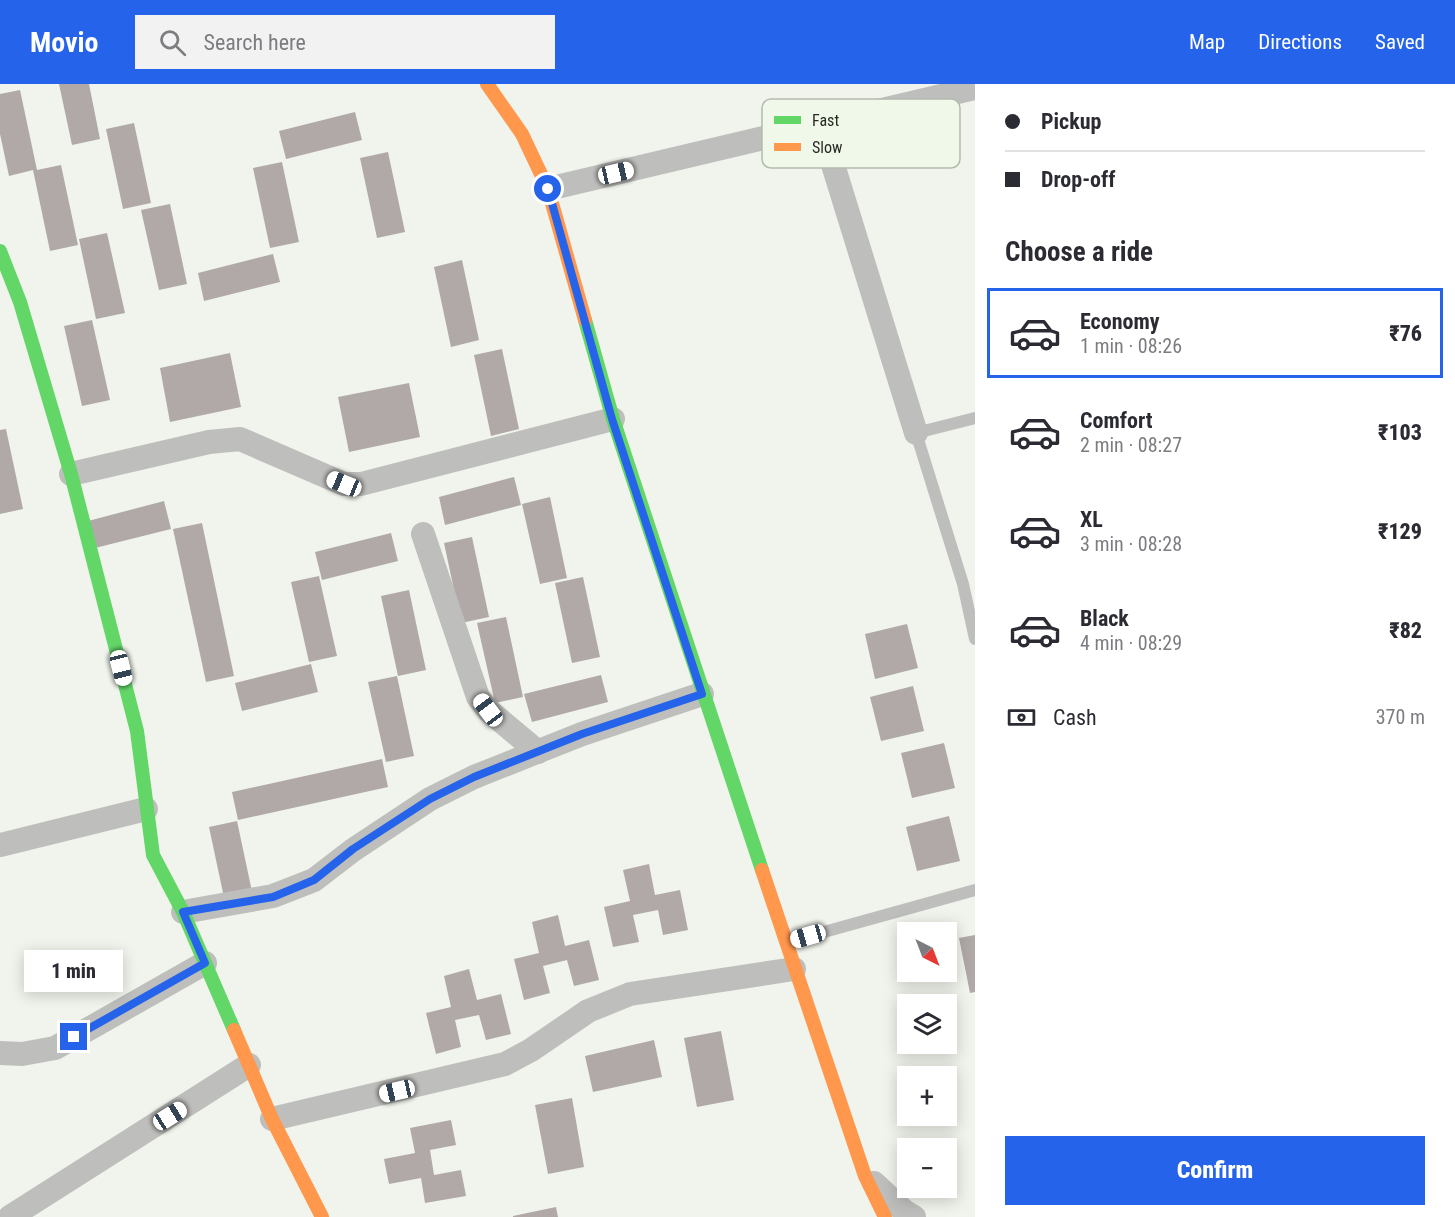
<!DOCTYPE html>
<html lang="en">
<head>
<meta charset="utf-8">
<style>
  :root { --surface:#fff; --page:#f2f2f3; --text:#2b2b33; --muted:#7c7c81; --line:#e1e1e2; --accent:#2563eb }
  body { margin:0; font-family:"Roboto Condensed",sans-serif; background:var(--page); color:var(--text); height:100vh; display:flex; flex-direction:column; font-size:22px; white-space:nowrap }
  * { box-sizing:border-box; margin:0 }
  p { font-size:20px; color:var(--muted) }
  .icon { flex:none; width:33px; height:33px; fill:none; stroke:currentColor; stroke-width:2; stroke-linecap:round; stroke-linejoin:round }
  .map { position:relative; flex:1; overflow:hidden }
  .drawer { display:flex; flex-direction:column; background:var(--surface); width:480px }
  .drawer>* { flex:none }
  .guide { display:grid; align-content:center; height:132px; padding:0 30px; background:var(--surface) }
  .needle { width:39px; rotate:138deg }
  .buttons { position:absolute; left:897px; top:838px; display:grid; gap:12px }
  .buttons a { display:grid; place-items:center; width:60px; height:60px; border-radius:0px; background:var(--surface); box-shadow:0 3px 15px #0003; font-size:30px }
  .end { position:absolute; width:27px; height:27px; margin:-14px; border:8px solid #2563eb; background:#fff; box-shadow:0 0 0 3px #fff }
  .from { border-radius:50% }
  .bubble { position:absolute; height:42px; border-radius:0px; background:var(--surface); box-shadow:0 3px 15px #0003; font-size:20px; font-weight:800; line-height:42px; text-align:center }
  .car { position:absolute; width:18px; height:36px; margin:-18px -9px; border-radius:8px; box-shadow:0 0 4px 2px #0007; background:linear-gradient(#fff 24%,#345 0 40%,#fff 0 76%,#345 0 86%,#fff 0) }
  .guide b { display:flex; align-items:center; gap:21px; height:57px; font-size:22px }
  .guide b+b { border-top:2px solid var(--line) }
  .guide i { width:15px; height:15px; background:var(--text) }
  ul { padding:0; list-style:none }
  li { display:flex; align-items:center; gap:18px; height:90px; margin:0 12px 9px; padding:0 18px; border:3px solid transparent; border-radius:0px }
  li div { flex:1 }
  li b { display:block; font-size:22px }
  li em { font-style:normal; font-weight:800 }
  li.on { border-color:var(--accent) }
  li>.icon { width:54px; height:54px; stroke-width:1.5 }
  h2 { padding:0 30px; font-size:27px; line-height:72px }
  .pay { display:flex; align-items:center; gap:15px; height:66px; padding:0 30px; font-size:22px }
  .pay p { margin-inline-start:auto }
  .action { display:flex; gap:12px; margin-top:auto; padding:12px 30px }
  .action a { flex:1; height:69px; border-radius:0px; background:var(--accent); color:#fff; font-size:24px; font-weight:800; line-height:69px; text-align:center }
  header { display:flex; align-items:center; gap:36px; box-sizing:border-box; height:84px; padding:0 30px; background:var(--accent); color:#fff }
  header strong { font-size:28px }
  nav { display:flex; gap:33px; margin-inline-start:auto; font-size:21px }
  .search { width:420px; height:54px; background:var(--page); display:flex; align-items:center; gap:15px; box-sizing:border-box; padding:0 21px; border-radius:0px; color:var(--muted); font-size:22px }
  main { display:flex; flex:1; min-height:0 }
  .map>svg:first-child { display:block }
  .building { fill:#b0a9a8 }
  .lines { fill:none; stroke-linecap:round; stroke-linejoin:round }
  .lane { stroke:#bebfbc; stroke-width:12 }
  .street { stroke:#bebfbc; stroke-width:24 }
  .fast { stroke:#63d668; stroke-width:14 }
  .slow { stroke:#ff974d; stroke-width:14 }
  .route { stroke:#2563eb; stroke-width:8 }
  .key { fill:#f0f8e9; stroke:#b4baae; stroke-width:1.5 }
  .key-label { font-size:16px; fill:#272a24 }
</style>
</head>
<body>
<header>
<strong>Movio</strong>
<div class="search"><svg class="icon" aria-label="search" viewBox="0 0 24 24"><circle cx="10" cy="10" r="6"/><path d="M15 15l6 6"/></svg>Search here</div>
<nav><a>Map</a><a>Directions</a><a>Saved</a></nav>
</header>
<main>
<div class="map">
<svg width="975" height="1133" viewBox="0 0 975 1133">
  <rect width="100%" height="100%" fill="#f0f4ec"/>
  <g class="building">
    <polygon points="59,0 89,0 100,55 72,61"/>
    <polygon points="20,6 37,86 61,81 78,161 50,167 33,86 9,92 0,50 0,10"/>
    <polygon points="355,28 362,56 286,75 279,47"/>
    <polygon points="134,39 151,119 123,125 106,45"/>
    <polygon points="388,68 405,148 377,154 360,74"/>
    <polygon points="282,78 299,158 270,164 253,84"/>
    <polygon points="170,120 187,200 159,206 141,126"/>
    <polygon points="107,149 125,229 96,235 79,155"/>
    <polygon points="273,170 280,198 204,217 198,189"/>
    <polygon points="462,176 479,256 451,263 434,183"/>
    <polygon points="92,236 110,316 82,322 64,242"/>
    <polygon points="502,265 519,345 491,352 474,271"/>
    <polygon points="230,269 241,323 170,338 160,284"/>
    <polygon points="409,299 420,353 349,368 338,313"/>
    <polygon points="6,345 23,425 0,430 0,346"/>
    <polygon points="514,393 521,421 445,441 439,413"/>
    <polygon points="550,413 567,494 540,500 522,420"/>
    <polygon points="164,417 171,445 95,464 88,437"/>
    <polygon points="202,439 234,592 206,598 173,445"/>
    <polygon points="391,449 398,477 322,496 315,468"/>
    <polygon points="472,453 489,533 461,539 444,459"/>
    <polygon points="319,492 337,572 309,578 291,498"/>
    <polygon points="583,493 600,573 572,579 555,499"/>
    <polygon points="409,506 426,586 398,592 381,512"/>
    <polygon points="506,533 523,613 495,619 477,539"/>
    <polygon points="907,540 918,584 875,595 865,550"/>
    <polygon points="311,580 318,608 242,627 235,599"/>
    <polygon points="601,591 608,618 532,638 524,610"/>
    <polygon points="397,592 414,672 386,678 368,598"/>
    <polygon points="913,602 924,647 881,657 870,613"/>
    <polygon points="944,659 955,704 912,714 901,669"/>
    <polygon points="382,675 388,703 238,736 232,708"/>
    <polygon points="949,732 960,777 917,787 906,743"/>
    <polygon points="237,737 254,817 226,823 209,743"/>
    <polygon points="649,780 655,811 680,806 688,846 663,851 658,826 633,831 639,858 613,863 604,823 630,817 623,786"/>
    <polygon points="558,831 565,862 589,856 599,896 574,902 567,876 543,882 550,909 524,916 514,875 539,869 532,838"/>
    <polygon points="975,851 975,908 970,909 959,854"/>
    <polygon points="469,885 477,916 501,910 511,950 486,956 479,931 455,936 461,963 436,970 426,929 451,923 444,892"/>
    <polygon points="721,947 734,1016 697,1023 684,954"/>
    <polygon points="654,956 662,993 593,1008 585,972"/>
    <polygon points="572,1014 584,1083 548,1090 535,1021"/>
    <polygon points="451,1036 456,1061 430,1066 434,1091 461,1086 466,1112 425,1119 421,1094 389,1100 384,1075 415,1069 410,1044"/>
    <polygon points="556,1123 558,1133 513,1133 513,1132"/>
  </g>
  <g class="lines">
    <g class="lane">
      <polyline points="975,334 916,349 963,500 975,555"/>
      <polyline points="788,858 975,806"/>
    </g>
    <g class="street">
      <polyline points="821,42 916,349"/>
      <polyline points="548,105 975,4"/>
      <polyline points="71,390 209,358 240,355 344,400 361,400 613,335"/>
      <polyline points="423,450 478,613 488,626 538,668"/>
      <polyline points="0,761 146,725"/>
      <polyline points="183,828 273,812 314,796 353,766 430,715 474,693 582,650 702,610"/>
      <polyline points="0,969 22,970 55,964 205,879"/>
      <polyline points="272,1035 505,980 531,966 588,927 630,910 794,885"/>
      <polyline points="874,1099 904,1127 914,1133"/>
      <polyline points="10,1133 249,981"/>
    </g>
    <g class="fast">
      <polyline points="0,167 20,218 71,390 137,647 153,771 183,828 234,946"/>
      <polyline points="585,236 613,335 762,786"/>
    </g>
    <g class="slow">
      <polyline points="487,0 522,50 548,105 585,236"/>
      <polyline points="762,786 865,1092 885,1133"/>
      <polyline points="234,946 272,1035 322,1133"/>
    </g>
  </g>
  <g class="lines">
    <polyline class="route" points="74,953 205,879 183,828 273,813 314,796 353,765 430,715 474,693 582,650 702,610 612,335 548,105"/>
  </g>
  <rect x="762" y="15" width="198" height="69" rx="9" class="key"/>
  <rect x="774" y="32" width="27" height="8" fill="#63d668"/>
  <rect x="774" y="59" width="27" height="8" fill="#ff974d"/>
  <g class="key-label">
    <text x="812" y="42">Fast</text>
    <text x="812" y="69">Slow</text>
  </g>
</svg>
<div class="buttons">
<a><svg class="needle" viewBox="-14 -14 28 28"><path d="M0-13l5 13h-10z" fill="#e53935"/><path d="M0 13l5-13h-10z" fill="#7c7c81"/></svg></a>
<a><svg class="icon" aria-label="layers" viewBox="0 0 24 24"><path d="M12 4l9 5-9 5-9-5zM3 14l9 5 9-5"/></svg></a>
<a>+</a>
<a>−</a>
</div>
<i class="end from" style="left:548px;top:105px"></i>
<i class="end" style="left:74px;top:953px"></i>
<div class="bubble" style="left:24px;top:866px;width:99px">1 min</div>
<i class="car" style="left:616px;top:89px;rotate:77deg"></i>
<i class="car" style="left:344px;top:400px;rotate:292deg"></i>
<i class="car" style="left:121px;top:584px;rotate:166deg"></i>
<i class="car" style="left:488px;top:626px;rotate:323deg"></i>
<i class="car" style="left:808px;top:852px;rotate:254deg"></i>
<i class="car" style="left:397px;top:1007px;rotate:257deg"></i>
<i class="car" style="left:170px;top:1032px;rotate:58deg"></i>
</div>
<section class="drawer">
<div class="guide">
<b><i class="from"></i>Pickup</b>
<b><i></i>Drop-off</b>
</div>
<h2>Choose a ride</h2>
<ul>
<li class="on"><svg class="icon" aria-label="car" viewBox="0 0 24 24"><path d="M5 17H2v-5l4-1 3-4h7l3 4 3 1v5h-3M9 17h6M6 11h13"/><circle cx="7" cy="17" r="2"/><circle cx="17" cy="17" r="2"/></svg><div><b>Economy</b><p>1 min · 08:26</p></div><em>₹76</em></li>
<li><svg class="icon" aria-label="car" viewBox="0 0 24 24"><path d="M5 17H2v-5l4-1 3-4h7l3 4 3 1v5h-3M9 17h6M6 11h13"/><circle cx="7" cy="17" r="2"/><circle cx="17" cy="17" r="2"/></svg><div><b>Comfort</b><p>2 min · 08:27</p></div><em>₹103</em></li>
<li><svg class="icon" aria-label="car" viewBox="0 0 24 24"><path d="M5 17H2v-5l4-1 3-4h7l3 4 3 1v5h-3M9 17h6M6 11h13"/><circle cx="7" cy="17" r="2"/><circle cx="17" cy="17" r="2"/></svg><div><b>XL</b><p>3 min · 08:28</p></div><em>₹129</em></li>
<li><svg class="icon" aria-label="car" viewBox="0 0 24 24"><path d="M5 17H2v-5l4-1 3-4h7l3 4 3 1v5h-3M9 17h6M6 11h13"/><circle cx="7" cy="17" r="2"/><circle cx="17" cy="17" r="2"/></svg><div><b>Black</b><p>4 min · 08:29</p></div><em>₹82</em></li>
</ul>
<div class="pay"><svg class="icon" aria-label="cash" viewBox="0 0 24 24"><path d="M3 7h18v10H3z"/><circle cx="12" cy="12" r="2"/></svg>Cash<p>370 m</p></div>
<div class="action"><a>Confirm</a></div>
</section>
</main>
</body>
</html>
